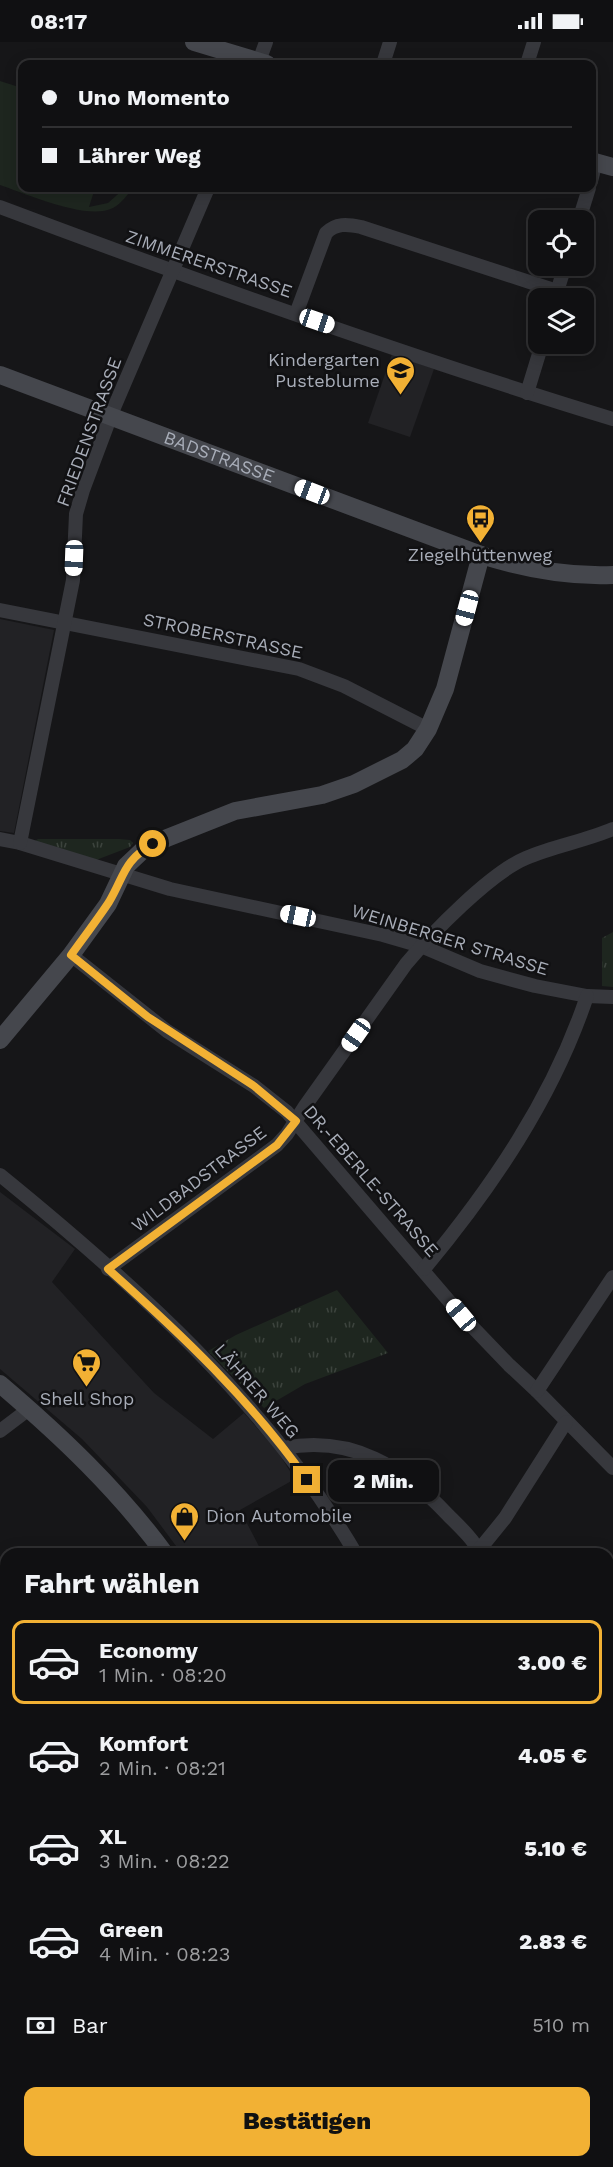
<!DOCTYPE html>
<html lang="de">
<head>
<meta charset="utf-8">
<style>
  :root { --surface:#101012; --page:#19191b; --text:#f1f3f6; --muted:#9c9d9f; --line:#303032; --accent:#f2b134 }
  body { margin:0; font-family:"Work Sans",sans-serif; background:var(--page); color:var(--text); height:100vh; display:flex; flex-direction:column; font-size:22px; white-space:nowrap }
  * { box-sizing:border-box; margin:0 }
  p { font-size:20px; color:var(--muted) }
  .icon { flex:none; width:33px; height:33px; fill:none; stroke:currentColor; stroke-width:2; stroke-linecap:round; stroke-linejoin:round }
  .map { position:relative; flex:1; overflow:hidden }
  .details { position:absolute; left:0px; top:1506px; width:614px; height:620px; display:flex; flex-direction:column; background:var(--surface); border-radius:18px 18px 0 0; box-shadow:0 3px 15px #0003,0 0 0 2px var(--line) }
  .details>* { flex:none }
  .hud { position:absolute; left:18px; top:18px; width:578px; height:132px; border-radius:12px; box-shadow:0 3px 15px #0003,0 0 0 2px var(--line); display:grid; align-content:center; height:132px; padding:0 24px; background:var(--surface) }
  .fabs { position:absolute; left:528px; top:168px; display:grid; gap:12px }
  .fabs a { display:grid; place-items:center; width:66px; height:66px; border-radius:12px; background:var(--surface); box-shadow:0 3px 15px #0003,0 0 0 2px var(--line); font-size:30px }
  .end { position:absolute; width:27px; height:27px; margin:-14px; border:8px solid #f2b134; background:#111; box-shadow:0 0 0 3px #111 }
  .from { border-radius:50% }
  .bubble { position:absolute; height:42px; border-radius:12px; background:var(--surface); box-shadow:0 3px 15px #0003,0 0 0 2px var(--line); font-size:20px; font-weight:800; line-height:42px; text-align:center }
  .car { position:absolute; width:18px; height:36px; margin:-18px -9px; border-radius:8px; box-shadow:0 0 4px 2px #0007; background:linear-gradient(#fff 24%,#345 0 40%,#fff 0 76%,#345 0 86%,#fff 0) }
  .hud b { display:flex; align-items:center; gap:21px; height:57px; font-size:22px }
  .hud b+b { border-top:2px solid var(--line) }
  .hud i { width:15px; height:15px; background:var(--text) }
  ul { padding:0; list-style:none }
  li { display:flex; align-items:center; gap:18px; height:84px; margin:0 12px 9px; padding:0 12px; border:3px solid transparent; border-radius:12px }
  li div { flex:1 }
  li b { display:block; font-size:22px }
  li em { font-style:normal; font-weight:800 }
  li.selected { border-color:var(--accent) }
  li>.icon { width:54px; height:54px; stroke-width:1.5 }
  h2 { padding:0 24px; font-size:27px; line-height:72px }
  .pay { display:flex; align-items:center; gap:15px; height:66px; padding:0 24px; font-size:22px }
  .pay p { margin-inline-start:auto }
  .action { display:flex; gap:12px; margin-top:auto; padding:12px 24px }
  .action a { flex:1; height:69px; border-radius:12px; background:var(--accent); color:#111; font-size:24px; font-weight:800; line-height:69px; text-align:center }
  .status { display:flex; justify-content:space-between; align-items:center; height:42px; padding:0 30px; background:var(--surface); direction:ltr }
  .status svg { height:16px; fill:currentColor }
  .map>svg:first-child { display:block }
  .built { fill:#222225 }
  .grass { fill:url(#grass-tufts) }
  .pitch { fill:#1e261f }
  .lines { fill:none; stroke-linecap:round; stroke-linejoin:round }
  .street { stroke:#37383d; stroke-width:14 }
  .secondary { stroke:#45474d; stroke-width:18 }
  .route { stroke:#f2b134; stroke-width:8 }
  .labels { text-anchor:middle; stroke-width:5; stroke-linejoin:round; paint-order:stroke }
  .street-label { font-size:18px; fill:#a8adb8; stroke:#111113 }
  .poi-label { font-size:18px; fill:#a8adb8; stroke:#111113 }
</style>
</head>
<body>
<div class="status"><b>08:17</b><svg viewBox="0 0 49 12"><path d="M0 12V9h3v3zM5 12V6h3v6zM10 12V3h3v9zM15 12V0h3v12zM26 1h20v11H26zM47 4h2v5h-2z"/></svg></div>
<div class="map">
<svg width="613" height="2125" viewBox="0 0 613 2125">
  <defs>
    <pattern id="grass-tufts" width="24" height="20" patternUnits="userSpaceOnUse" patternTransform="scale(1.5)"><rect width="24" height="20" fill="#1e261f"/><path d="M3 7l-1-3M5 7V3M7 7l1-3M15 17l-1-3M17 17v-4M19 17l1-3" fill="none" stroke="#3c433d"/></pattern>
  </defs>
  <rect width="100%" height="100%" fill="#161618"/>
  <g class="built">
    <polygon points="392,312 434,327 410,395 368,381"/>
    <polygon points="0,577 54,588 14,791 0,789"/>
    <polygon points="0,1150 75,1207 52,1240 154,1351 213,1397 244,1371 277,1409 295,1437 240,1468 263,1512 182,1512 147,1465 82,1397 0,1327"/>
    <polygon points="608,2006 613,2016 613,2125 303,2125 301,2120 608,2120"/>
  </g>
  <g class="grass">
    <polygon points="38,797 119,797 130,798 133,801 130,805 96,818 35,799"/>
    <polygon points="613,890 613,945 602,944 602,896"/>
    <polygon points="337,1248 388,1311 305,1342 264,1366 208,1309 236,1293"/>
  </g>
  <path class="pitch" d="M0,39L22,46V146H95L89,165L108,161L125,146H133C127,153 122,161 113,166C87,179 27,152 0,143Z"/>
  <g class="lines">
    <g class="street">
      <polyline points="258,22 266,0"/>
      <polyline points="383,22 390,0"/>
      <polyline points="527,22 534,0"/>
      <polyline points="591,139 596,120"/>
      <path d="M0,165C202,241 406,314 613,377"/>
      <polyline points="579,178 589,146"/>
      <polyline points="555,256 565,224"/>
      <path d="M296,272L326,191C336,181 347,182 361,185L557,249"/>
      <polyline points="527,351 542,302"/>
      <polyline points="0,568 299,627 344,644 428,687"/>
      <polyline points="0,797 20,801 170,847 383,893 421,904 480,929 535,944 587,954 613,955"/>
      <polyline points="20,801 73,538 76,472 83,448 113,368 208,146"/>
      <polyline points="71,913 167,989 254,1044 287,1070 461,1273 509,1323 537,1349 613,1426"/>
      <path d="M0,1133C134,1242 268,1362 356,1512"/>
      <path d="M108,1227L277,1103L287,1092L305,1064L406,922C431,892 490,831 526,816C554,804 585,799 613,787"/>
      <path d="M424,1227C492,1145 553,1056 587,954"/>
      <polyline points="537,1349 613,1235"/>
      <polyline points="0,1389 29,1367"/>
      <path d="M284,1406C352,1393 403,1425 448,1473C460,1485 473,1497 481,1512"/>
      <polyline points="479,1508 505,1476 566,1380"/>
      <polyline points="0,1724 6,1734"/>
      <polyline points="608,1750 613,1760"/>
      <polyline points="0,1823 6,1820"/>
      <polyline points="608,1991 613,2001"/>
      <polyline points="0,2030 6,2035"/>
      <polyline points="105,2120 110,2125"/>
      <polyline points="121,2125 131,2120"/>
    </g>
    <g class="secondary">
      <polyline points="194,0 267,22"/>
      <polyline points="591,119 613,125"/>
      <path id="s1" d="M0,333L481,513C525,527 567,535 613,533"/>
      <polyline points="0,998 71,913 108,862 126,824 144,807 167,796 235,769 322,753 354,742 402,718 415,707 428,687 445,647 481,513"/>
      <path d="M0,1342C61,1394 118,1448 165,1512"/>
      <polyline points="501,2120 503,2125"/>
    </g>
  </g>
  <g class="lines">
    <path class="route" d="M153,802C123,819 125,833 109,860C97,878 84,895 71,913L148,975L254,1044L296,1079L277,1103L108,1227C181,1292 250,1357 307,1438"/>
  </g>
  <defs>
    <symbol id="school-pin" viewBox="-11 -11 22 30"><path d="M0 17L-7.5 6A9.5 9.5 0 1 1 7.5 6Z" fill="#f2b134" stroke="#111113"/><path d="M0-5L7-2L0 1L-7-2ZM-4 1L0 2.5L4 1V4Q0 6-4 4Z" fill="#111"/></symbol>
    <symbol id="bus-pin" viewBox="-11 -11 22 30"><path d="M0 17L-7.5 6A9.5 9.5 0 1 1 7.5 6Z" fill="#f2b134" stroke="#111113"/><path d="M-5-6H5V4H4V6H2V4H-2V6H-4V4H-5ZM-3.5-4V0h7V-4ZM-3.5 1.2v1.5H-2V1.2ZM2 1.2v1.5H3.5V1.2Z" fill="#111"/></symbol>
    <symbol id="supermarket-pin" viewBox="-11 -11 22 30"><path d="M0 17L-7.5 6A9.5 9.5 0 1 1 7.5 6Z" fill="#f2b134" stroke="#111113"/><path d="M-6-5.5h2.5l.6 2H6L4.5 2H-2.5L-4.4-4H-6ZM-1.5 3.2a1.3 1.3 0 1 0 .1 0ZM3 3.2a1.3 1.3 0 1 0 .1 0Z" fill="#111"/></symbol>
    <symbol id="shop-pin" viewBox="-11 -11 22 30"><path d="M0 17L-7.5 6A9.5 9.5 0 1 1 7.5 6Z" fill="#f2b134" stroke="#111113"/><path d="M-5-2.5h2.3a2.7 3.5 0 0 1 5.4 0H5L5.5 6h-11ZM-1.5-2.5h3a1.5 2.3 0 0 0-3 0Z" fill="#111"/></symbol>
  </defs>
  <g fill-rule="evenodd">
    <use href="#school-pin" x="384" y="312" width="33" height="45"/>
    <use href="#bus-pin" x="464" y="460" width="33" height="45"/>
    <use href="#supermarket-pin" x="70" y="1304" width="33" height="45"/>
    <use href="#shop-pin" x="168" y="1458" width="33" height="45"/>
  </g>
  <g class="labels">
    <g class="street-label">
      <text transform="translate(209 222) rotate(19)" y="6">ZIMMERERSTRASSE</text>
      <text transform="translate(89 390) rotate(-70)" y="6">FRIEDENSTRASSE</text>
      <text dy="6" stroke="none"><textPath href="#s1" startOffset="234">BADSTRASSE</textPath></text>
      <text transform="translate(223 594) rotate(12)" y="6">STROBERSTRASSE</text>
      <text transform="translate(450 898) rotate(17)" y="6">WEINBERGER STRASSE</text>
      <text transform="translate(199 1137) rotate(-37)" y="6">WILDBADSTRASSE</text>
      <text transform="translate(371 1139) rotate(49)" y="6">DR.-EBERLE-STRASSE</text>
      <text transform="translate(257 1349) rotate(49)" y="6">LÄHRER WEG</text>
    </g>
    <g class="poi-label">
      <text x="380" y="324" text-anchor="end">Kindergarten<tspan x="380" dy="21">Pusteblume</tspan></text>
      <text x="480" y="519">Ziegelhüttenweg</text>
      <text x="87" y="1363">Shell Shop</text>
      <text x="206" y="1480" text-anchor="start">Dion Automobile</text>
    </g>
  </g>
</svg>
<div class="fabs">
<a><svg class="icon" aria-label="locate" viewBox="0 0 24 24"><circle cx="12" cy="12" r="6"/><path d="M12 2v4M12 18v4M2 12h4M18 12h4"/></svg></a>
<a><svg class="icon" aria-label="layers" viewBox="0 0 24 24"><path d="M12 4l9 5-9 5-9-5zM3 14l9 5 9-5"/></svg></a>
</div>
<i class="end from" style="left:153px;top:802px"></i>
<i class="end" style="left:307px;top:1438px"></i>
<div class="bubble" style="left:328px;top:1418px;width:111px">2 Min.</div>
<i class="car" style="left:317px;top:279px;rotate:109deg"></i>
<i class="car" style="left:312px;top:450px;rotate:291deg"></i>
<i class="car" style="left:74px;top:516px;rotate:182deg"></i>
<i class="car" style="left:467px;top:566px;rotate:195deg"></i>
<i class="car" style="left:298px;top:874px;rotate:282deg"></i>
<i class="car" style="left:356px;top:993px;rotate:215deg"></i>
<i class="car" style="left:461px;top:1273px;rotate:320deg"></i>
<div class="hud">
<b><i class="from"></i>Uno Momento</b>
<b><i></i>Lährer Weg</b>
</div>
<section class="details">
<h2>Fahrt wählen</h2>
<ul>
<li class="selected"><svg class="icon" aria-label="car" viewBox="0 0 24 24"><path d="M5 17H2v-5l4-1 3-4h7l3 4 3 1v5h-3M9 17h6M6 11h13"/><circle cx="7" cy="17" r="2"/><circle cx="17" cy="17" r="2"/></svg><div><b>Economy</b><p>1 Min. · 08:20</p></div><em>3.00 €</em></li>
<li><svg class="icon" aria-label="car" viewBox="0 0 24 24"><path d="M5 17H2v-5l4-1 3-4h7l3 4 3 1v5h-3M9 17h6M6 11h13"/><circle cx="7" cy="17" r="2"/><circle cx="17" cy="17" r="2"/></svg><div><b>Komfort</b><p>2 Min. · 08:21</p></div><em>4.05 €</em></li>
<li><svg class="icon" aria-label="car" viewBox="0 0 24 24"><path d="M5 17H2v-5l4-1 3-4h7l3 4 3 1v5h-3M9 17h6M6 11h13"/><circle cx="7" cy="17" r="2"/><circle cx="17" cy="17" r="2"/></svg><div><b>XL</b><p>3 Min. · 08:22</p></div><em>5.10 €</em></li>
<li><svg class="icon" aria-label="car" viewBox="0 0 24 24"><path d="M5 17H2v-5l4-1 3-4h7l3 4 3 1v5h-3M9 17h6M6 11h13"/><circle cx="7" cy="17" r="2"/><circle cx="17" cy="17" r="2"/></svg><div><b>Green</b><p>4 Min. · 08:23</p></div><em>2.83 €</em></li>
</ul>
<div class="pay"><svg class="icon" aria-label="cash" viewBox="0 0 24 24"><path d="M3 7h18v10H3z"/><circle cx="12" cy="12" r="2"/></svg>Bar<p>510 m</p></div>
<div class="action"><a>Bestätigen</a></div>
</section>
</div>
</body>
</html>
